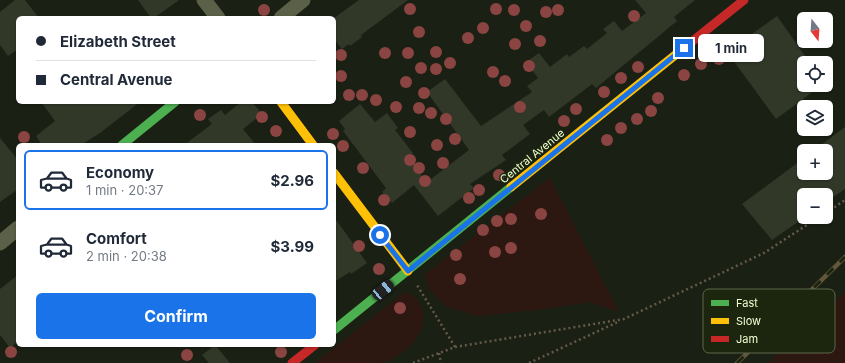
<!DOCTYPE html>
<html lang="en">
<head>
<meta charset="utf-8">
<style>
  :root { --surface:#fff; --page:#f2f2f3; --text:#1f2937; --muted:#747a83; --line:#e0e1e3; --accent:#1a73e8 }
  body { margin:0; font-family:Inter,sans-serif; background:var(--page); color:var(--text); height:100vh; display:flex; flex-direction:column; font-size:15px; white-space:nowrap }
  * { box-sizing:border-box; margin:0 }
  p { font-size:13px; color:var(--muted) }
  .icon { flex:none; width:22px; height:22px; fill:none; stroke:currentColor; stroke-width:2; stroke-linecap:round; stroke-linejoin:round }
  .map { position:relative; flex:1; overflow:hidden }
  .side { position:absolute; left:16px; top:143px; width:320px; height:204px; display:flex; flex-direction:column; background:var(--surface); border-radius:6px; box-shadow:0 1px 3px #0004 }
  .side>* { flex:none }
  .banner { position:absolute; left:16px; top:16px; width:320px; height:88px; border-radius:6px; box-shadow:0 1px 3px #0004; display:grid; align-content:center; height:88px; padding:0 20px; background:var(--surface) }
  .needle { width:26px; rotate:163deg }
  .fabs { position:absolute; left:797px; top:12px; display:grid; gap:8px }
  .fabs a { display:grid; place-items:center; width:36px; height:36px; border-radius:6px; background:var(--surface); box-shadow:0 1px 3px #0004; font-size:20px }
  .end { position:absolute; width:18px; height:18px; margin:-9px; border:5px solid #1a73e8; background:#fff; box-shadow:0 0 0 2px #fff }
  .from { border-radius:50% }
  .bubble { position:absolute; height:28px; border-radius:6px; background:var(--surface); box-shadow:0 1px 3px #0004; font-size:13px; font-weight:700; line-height:28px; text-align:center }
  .car { position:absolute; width:12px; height:24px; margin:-12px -6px; border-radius:5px; box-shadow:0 0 3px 1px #0007; background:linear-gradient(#222 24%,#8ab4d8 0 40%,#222 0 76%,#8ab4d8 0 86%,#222 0) }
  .banner b { display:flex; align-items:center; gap:14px; height:38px; font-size:15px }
  .banner b+b { border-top:1px solid var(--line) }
  .banner i { width:10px; height:10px; background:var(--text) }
  ul { padding:7px 0 0; list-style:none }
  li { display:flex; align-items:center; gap:12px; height:60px; margin:0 8px 6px; padding:0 12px; border:2px solid transparent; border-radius:6px }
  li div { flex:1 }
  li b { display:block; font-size:15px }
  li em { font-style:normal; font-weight:700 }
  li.active { border-color:var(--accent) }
  li>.icon { width:36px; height:36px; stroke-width:1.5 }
  .action { display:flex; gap:8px; margin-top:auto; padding:8px 20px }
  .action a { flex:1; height:46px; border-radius:6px; background:var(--accent); color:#fff; font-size:16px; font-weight:700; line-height:46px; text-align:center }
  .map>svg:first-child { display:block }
  .green { fill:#2d1811 }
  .building { fill:#313828 }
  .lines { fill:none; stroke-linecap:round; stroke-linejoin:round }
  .path { stroke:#645a47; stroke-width:2.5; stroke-dasharray:2 3; stroke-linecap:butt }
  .street { stroke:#5a6148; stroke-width:15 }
  .fast { stroke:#4caf50; stroke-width:9 }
  .slow { stroke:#ffc107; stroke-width:9 }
  .jam { stroke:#c62828; stroke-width:9 }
  .rail-casing { stroke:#62563d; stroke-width:4.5 }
  .rail { stroke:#1c260e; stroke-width:3; stroke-dasharray:9; stroke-linecap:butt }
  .tree { fill:#8a4441 }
  .route { stroke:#1a73e8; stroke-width:5 }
  .labels { text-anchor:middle; stroke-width:3; stroke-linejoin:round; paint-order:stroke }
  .street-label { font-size:11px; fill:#f0ffd3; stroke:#1c260e }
  .key { fill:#1c260e; stroke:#5c6749; stroke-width:1 }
  .key-label { font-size:11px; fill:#f0ffd3 }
</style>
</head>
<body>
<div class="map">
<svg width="845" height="363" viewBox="0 0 845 363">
  <rect width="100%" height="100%" fill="#1b2014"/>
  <g class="green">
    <polygon points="550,178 619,312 590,302 545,309 478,316 445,306 429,289 424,275"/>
    <path d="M406,291C418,299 425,307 423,323C419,342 399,359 380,363C364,363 333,363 315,363Z"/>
    <polygon points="845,292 845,363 768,363"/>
  </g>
  <g class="building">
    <polygon points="15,0 25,0 39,18 18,18 18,49 8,56 0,45 0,12"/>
    <polygon points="138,0 179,0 154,18 151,18"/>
    <polygon points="359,0 408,0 361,35 362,37 350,46 349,44 342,49 334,39 334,18"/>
    <polygon points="635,0 695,0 674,17 677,21 596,88 592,84 549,117 544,110 523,125 530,134 502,155 506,160 470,184 474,188 438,216 414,185 392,203 382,192 386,188 343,131 345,129 339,121 360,104 375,122 387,113 398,128 395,130 413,153 407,158 427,182 469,150 427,92 445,79 481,126 532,92 527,86 538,78 526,62 539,53 550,67 567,54 569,57 584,46 587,49 607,33 603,29 614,21 622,31 646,13"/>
    <polygon points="777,16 810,63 804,63 804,85 822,85 776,119 727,52"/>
    <polygon points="41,102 140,102 100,133 81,145 42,145 36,136 55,121"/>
    <polygon points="241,102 252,102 262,114 243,129 256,145 184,145 212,124 208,119 221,110 225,115"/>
    <polygon points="845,127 845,189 826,202 826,195 804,195 805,217 772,240 742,204 804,158 804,173 826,173 826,151 813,151"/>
    <polygon points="0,138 18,160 18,189 0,202"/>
    <polygon points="334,217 367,263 351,274 350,272 334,282"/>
    <polygon points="18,275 18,341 10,348 0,335 0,289"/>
    <polygon points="215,345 230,363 209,363 202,355"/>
  </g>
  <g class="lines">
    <g class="path">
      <polyline points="826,213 845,200"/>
      <polyline points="455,347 624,319 764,253 819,217"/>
      <polyline points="439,353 441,363"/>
      <polyline points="413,363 455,347 417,285"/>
      <polyline points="529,363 620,321"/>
    </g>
    <g class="street">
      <polyline points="204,0 218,18"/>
      <polyline points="281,18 303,0"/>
      <polyline points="0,243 18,228"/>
    </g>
    <g class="fast">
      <polyline points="122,145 175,102"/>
      <polyline points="334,330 511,187"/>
    </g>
    <g class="slow">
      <polyline points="281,102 313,145"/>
      <polyline points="334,173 408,271"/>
      <polyline points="511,187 679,52"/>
    </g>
    <g class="jam">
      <polyline points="679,52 744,0"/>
      <polyline points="292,363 315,345"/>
    </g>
    <defs>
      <polyline id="rail" points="737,363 845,257"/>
    </defs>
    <use href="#rail" class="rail-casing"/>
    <use href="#rail" class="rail"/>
  </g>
  <g class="tree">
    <circle cx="410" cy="9" r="6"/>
    <circle cx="496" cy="9" r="6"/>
    <circle cx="264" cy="10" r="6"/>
    <circle cx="514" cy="10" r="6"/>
    <circle cx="558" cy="10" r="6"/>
    <circle cx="546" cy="12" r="6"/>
    <circle cx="634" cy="16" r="6"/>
    <circle cx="526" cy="26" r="6"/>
    <circle cx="483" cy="28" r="6"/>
    <circle cx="419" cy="32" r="6"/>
    <circle cx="468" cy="38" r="6"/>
    <circle cx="540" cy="41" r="6"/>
    <circle cx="515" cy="44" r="6"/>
    <circle cx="436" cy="52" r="6"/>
    <circle cx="385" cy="53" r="6"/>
    <circle cx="408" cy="53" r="6"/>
    <circle cx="730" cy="53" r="6"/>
    <circle cx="341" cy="55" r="6"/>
    <circle cx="719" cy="59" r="6"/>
    <circle cx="450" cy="63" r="6"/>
    <circle cx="701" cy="64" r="6"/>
    <circle cx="529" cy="66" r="6"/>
    <circle cx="638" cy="67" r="6"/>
    <circle cx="421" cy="68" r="6"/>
    <circle cx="436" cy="69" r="6"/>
    <circle cx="493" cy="72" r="6"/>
    <circle cx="684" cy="75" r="6"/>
    <circle cx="341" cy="76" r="6"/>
    <circle cx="621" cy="78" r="6"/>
    <circle cx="505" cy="81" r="6"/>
    <circle cx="406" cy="82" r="6"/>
    <circle cx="604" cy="92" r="6"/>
    <circle cx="424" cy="93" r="6"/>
    <circle cx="349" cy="95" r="6"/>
    <circle cx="362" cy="95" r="6"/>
    <circle cx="658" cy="98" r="6"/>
    <circle cx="376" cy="100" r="6"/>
    <circle cx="396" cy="107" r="6"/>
    <circle cx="520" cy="107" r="6"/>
    <circle cx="419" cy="108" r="6"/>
    <circle cx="576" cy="109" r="6"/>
    <circle cx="651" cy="111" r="6"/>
    <circle cx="431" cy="113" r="6"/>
    <circle cx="200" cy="115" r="6"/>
    <circle cx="262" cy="117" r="6"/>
    <circle cx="446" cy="119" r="6"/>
    <circle cx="637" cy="119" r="6"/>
    <circle cx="564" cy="121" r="6"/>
    <circle cx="621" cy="128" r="6"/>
    <circle cx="276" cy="131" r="6"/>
    <circle cx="410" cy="132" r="6"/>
    <circle cx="333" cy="134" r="6"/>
    <circle cx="24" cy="137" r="6"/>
    <circle cx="455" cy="139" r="6"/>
    <circle cx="607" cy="140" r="6"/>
    <circle cx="437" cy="145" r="6"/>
    <circle cx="343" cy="146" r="6"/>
    <circle cx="410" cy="160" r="6"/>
    <circle cx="443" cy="163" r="6"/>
    <circle cx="363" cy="168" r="6"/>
    <circle cx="419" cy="168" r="6"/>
    <circle cx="499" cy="175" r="6"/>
    <circle cx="425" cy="181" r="6"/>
    <circle cx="479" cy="190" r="6"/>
    <circle cx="469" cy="198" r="6"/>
    <circle cx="384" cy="200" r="6"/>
    <circle cx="541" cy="214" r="6"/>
    <circle cx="511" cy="219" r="6"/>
    <circle cx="497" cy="221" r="6"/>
    <circle cx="483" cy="230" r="6"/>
    <circle cx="359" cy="246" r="6"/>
    <circle cx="511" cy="248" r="6"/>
    <circle cx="495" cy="252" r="6"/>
    <circle cx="456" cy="255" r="6"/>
    <circle cx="379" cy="269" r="6"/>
    <circle cx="460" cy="279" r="6"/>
    <circle cx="400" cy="308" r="6"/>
    <circle cx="11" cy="352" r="6"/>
    <circle cx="281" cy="352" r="6"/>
    <circle cx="187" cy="355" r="6"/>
  </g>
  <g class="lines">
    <polyline class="route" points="380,235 408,271 684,48"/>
  </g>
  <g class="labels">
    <g class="street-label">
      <text transform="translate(532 156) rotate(-39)" y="4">Central Avenue</text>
    </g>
  </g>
  <rect x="703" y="289" width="132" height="64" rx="6" class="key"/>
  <rect x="711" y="300" width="18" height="6" fill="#4caf50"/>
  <rect x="711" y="318" width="18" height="6" fill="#ffc107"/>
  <rect x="711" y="336" width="18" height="6" fill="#c62828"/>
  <g class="key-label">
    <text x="736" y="307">Fast</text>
    <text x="736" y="325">Slow</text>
    <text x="736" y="343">Jam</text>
  </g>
</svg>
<div class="fabs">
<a><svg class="needle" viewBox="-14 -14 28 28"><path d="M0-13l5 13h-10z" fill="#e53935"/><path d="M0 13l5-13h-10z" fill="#747a83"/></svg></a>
<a><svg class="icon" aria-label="locate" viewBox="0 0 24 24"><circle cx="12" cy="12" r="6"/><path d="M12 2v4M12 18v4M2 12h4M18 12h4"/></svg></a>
<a><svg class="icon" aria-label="layers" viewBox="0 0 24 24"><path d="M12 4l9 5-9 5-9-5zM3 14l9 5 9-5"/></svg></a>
<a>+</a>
<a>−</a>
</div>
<i class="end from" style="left:380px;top:235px"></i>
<i class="end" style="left:684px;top:48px"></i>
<div class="bubble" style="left:698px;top:34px;width:66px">1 min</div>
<i class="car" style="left:383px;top:290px;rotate:51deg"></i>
<div class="banner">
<b><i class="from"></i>Elizabeth Street</b>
<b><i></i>Central Avenue</b>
</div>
<section class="side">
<ul>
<li class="active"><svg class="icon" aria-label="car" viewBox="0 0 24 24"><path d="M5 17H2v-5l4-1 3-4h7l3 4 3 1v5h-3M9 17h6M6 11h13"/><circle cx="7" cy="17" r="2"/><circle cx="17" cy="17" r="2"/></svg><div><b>Economy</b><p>1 min · 20:37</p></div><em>$2.96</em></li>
<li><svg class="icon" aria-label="car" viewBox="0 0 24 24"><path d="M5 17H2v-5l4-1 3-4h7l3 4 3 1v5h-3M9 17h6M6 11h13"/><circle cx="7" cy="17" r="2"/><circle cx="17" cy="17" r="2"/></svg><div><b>Comfort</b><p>2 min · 20:38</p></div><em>$3.99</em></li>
</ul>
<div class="action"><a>Confirm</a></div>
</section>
</div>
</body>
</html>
